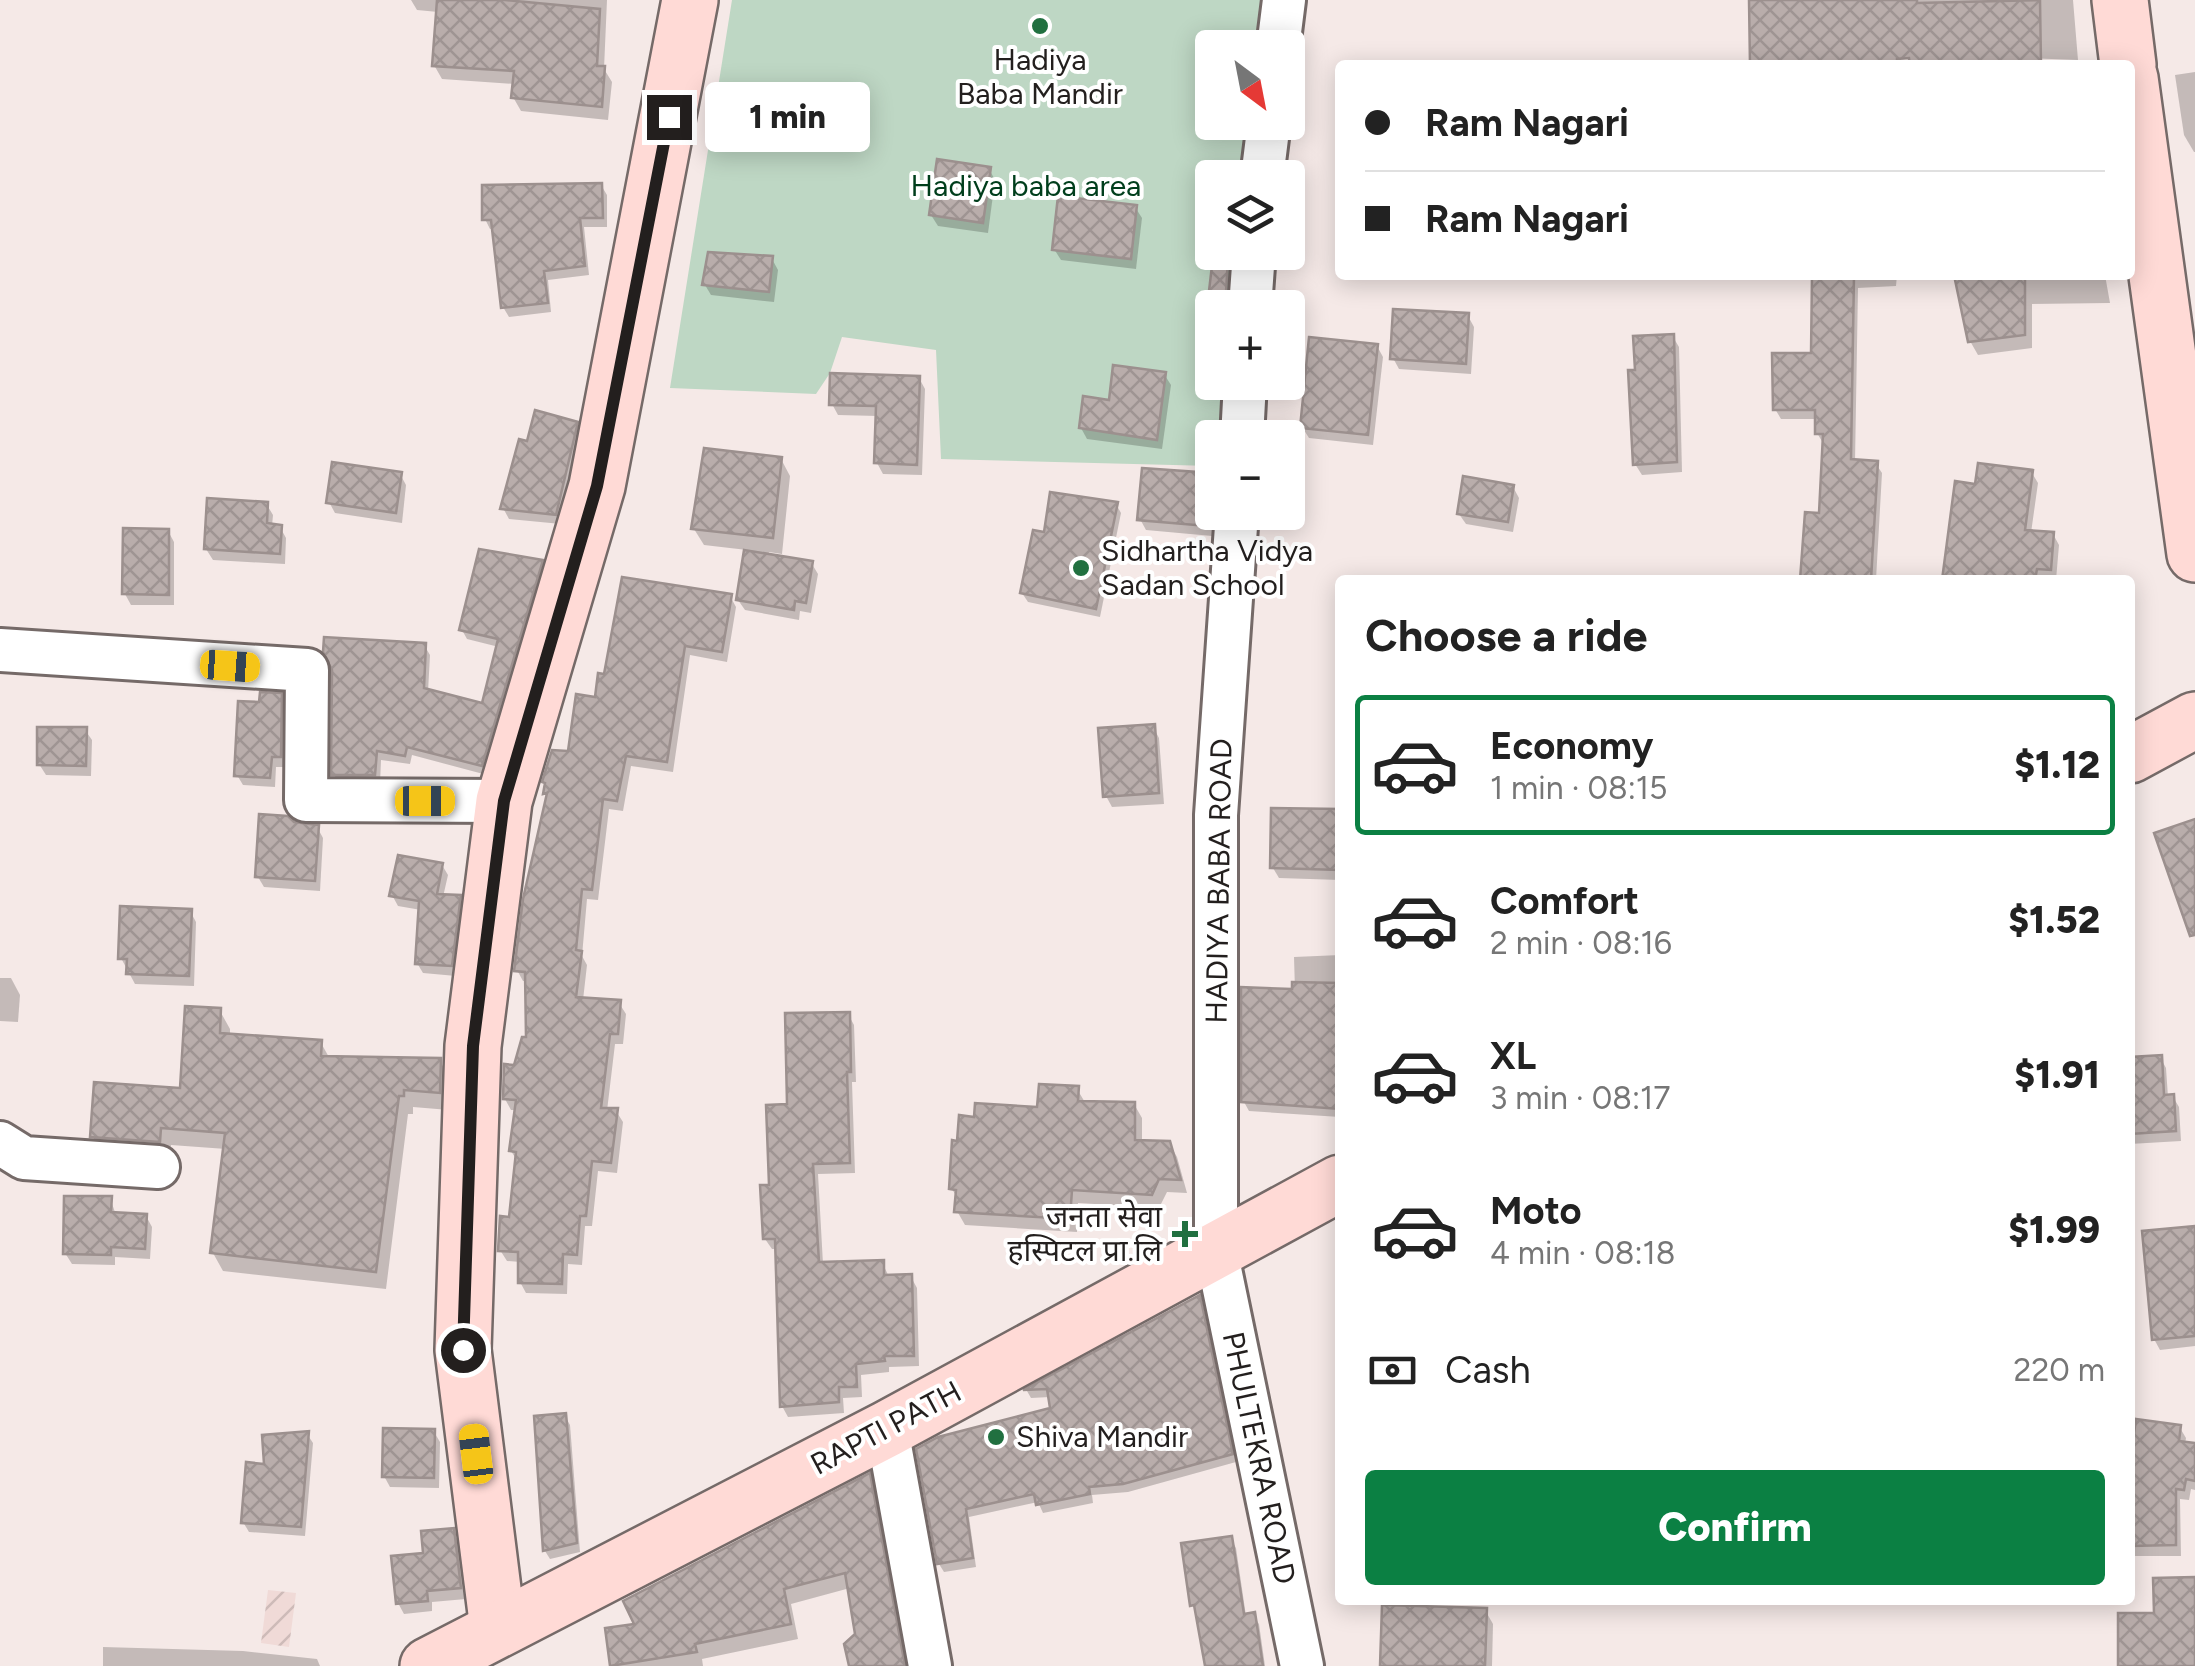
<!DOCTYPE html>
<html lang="en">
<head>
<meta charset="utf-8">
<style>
  :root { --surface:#fff; --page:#f6f6f6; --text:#222; --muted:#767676; --line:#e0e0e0; --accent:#0b8043 }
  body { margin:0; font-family:Figtree,"Noto Sans Devanagari",sans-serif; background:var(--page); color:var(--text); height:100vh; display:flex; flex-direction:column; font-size:38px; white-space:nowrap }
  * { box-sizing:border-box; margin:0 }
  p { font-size:32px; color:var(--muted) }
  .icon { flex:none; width:55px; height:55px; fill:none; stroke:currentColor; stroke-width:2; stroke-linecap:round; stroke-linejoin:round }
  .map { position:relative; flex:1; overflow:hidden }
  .sheet { position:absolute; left:1335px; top:575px; width:800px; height:1030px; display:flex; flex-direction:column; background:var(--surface); border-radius:10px; box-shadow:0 5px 25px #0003 }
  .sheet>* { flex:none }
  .hud { position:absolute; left:1335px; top:60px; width:800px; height:220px; border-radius:10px; box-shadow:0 5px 25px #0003; display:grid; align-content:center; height:220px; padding:0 30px; background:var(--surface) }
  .needle { width:65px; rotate:148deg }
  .controls { position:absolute; left:1195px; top:30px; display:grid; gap:20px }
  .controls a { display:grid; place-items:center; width:110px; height:110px; border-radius:10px; background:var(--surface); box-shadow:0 5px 25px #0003; font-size:50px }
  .end { position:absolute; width:45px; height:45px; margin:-22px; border:12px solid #231f1e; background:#fff; box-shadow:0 0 0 5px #fff }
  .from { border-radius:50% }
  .bubble { position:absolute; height:70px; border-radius:10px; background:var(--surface); box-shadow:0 5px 25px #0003; font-size:32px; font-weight:800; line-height:70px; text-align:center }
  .car { position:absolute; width:30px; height:60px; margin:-30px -15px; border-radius:12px; box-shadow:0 0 8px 2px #0007; background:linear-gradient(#f5c518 24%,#345 0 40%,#f5c518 0 76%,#345 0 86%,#f5c518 0) }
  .hud b { display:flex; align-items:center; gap:35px; height:95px; font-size:38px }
  .hud b+b { border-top:2px solid var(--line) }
  .hud i { width:25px; height:25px; background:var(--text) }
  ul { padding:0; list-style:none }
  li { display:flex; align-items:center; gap:30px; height:140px; margin:0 20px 15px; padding:0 10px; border:5px solid transparent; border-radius:10px }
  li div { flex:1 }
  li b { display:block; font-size:38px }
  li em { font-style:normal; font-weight:800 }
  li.current { border-color:var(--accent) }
  li>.icon { width:90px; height:90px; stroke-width:1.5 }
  h2 { padding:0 30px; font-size:45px; line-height:120px }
  .pay { display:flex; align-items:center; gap:25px; height:110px; padding:0 30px; font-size:38px }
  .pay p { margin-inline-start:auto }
  .button { display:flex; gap:20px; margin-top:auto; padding:20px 30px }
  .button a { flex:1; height:115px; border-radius:10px; background:var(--accent); color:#fff; font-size:40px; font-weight:800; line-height:115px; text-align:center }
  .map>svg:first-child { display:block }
  .industrial { fill:url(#industrial-furrows) }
  .green { fill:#bed7c4 }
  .shadow { fill:#0003 }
  .building { fill:url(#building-cross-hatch); stroke:#9c908e; stroke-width:2.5 }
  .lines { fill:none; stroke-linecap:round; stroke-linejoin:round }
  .street-casing { stroke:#756a68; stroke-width:48 }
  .secondary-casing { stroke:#756a68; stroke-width:60 }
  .street { stroke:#fff; stroke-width:42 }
  .secondary { stroke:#ffdad6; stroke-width:55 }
  .route { stroke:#231f1e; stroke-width:12 }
  .poi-dot { fill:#217040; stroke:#fff; stroke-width:4 }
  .labels { text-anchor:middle; stroke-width:8; stroke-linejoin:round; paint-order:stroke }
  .poi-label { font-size:30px; fill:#231f1e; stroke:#fff; text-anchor:start }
  .park-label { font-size:30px; fill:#003e1c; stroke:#fff }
  .street-label { font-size:30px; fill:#231f1e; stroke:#fff }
</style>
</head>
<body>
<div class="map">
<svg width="2195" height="1666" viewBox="0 0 2195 1666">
  <defs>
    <pattern id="industrial-furrows" width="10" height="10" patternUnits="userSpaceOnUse" patternTransform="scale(2.5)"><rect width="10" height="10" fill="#f0dad7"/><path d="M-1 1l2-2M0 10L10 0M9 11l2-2" fill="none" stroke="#cebbb8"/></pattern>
    <pattern id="building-cross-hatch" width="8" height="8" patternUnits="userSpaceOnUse" patternTransform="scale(2.5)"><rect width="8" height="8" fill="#b9adab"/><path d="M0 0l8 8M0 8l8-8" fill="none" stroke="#9f9493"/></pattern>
  </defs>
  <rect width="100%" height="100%" fill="#f5e9e7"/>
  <polygon class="industrial" points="268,1590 296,1593 289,1647 261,1643"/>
  <polygon class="green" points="732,0 1287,0 1283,47 1212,48 1212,122 1275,123 1269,177 1212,178 1212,252 1262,253 1256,307 1212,308 1212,382 1248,383 1243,437 1212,438 1212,466 941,459 936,350 842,337 830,373 816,394 670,388"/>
  <g class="shadow">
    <polygon points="411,0 607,0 604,69 612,82 608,120 521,111 513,97 515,84 442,79 434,65 438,12 417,10"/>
    <polygon points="1751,0 2073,0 2078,60 1857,52 1856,65 1753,65"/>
    <polygon points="2195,72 2195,152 2194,152 2184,135 2175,75"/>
    <polygon points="989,169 995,180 988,233 938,226 931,215"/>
    <polygon points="601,185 607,195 607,227 584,227 589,275 548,280 551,312 509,317 503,307 494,229 490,229 485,219"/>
    <polygon points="1135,207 1142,218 1136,269 1061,260 1054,249"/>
    <polygon points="772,259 778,270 774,302 711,295 705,285"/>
    <polygon points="1215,260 1227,261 1233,272 1231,308 1212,308 1212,326 1209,320"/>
    <polygon points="1814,275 1897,275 1896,286 1858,288 1855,462 1876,464 1882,473 1876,580 1803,580 1821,516 1823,443 1817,433 1818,419 1781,419 1775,409 1813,355"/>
    <polygon points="1956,275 2105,275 2110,303 2032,304 2032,348 1978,355 1970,341"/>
    <polygon points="1468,316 1474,327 1471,374 1399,369 1393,358"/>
    <polygon points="1673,337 1679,347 1682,472 1642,475 1635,464 1637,372"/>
    <polygon points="1377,346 1383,357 1373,445 1309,438 1302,427"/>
    <polygon points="1164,374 1171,385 1162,449 1087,439 1081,428 1111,403"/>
    <polygon points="919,378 925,389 922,475 883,474 877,463 878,416 838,415 832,404"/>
    <polygon points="576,424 582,435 561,524 509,519 503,508 529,444"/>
    <polygon points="781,459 790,476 782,554 769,552 768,556 812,564 818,574 811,613 800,611 799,620 745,610 738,600 747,550 704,545 694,529"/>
    <polygon points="2032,473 2038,483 2031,533 2053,534 2059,545 2056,580 1945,580 1977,487"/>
    <polygon points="400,474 406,485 402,523 335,513 329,502"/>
    <polygon points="1210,476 1214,512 1212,536 1146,530 1140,519"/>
    <polygon points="1513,487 1519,498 1513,532 1466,524 1459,514"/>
    <polygon points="1116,504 1121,513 1100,617 1028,602 1022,593 1046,535"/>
    <polygon points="267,505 273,515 272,526 280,527 286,538 285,564 213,560 206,549"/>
    <polygon points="168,531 174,542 174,605 131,605 125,594"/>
    <polygon points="541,562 547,572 487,775 412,755 410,764 381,760 380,784 339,784 334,774 424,645 430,655 428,692 484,706 499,647 467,639 462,630"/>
    <polygon points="730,596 736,607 727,662 690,655 673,772 631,766 623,811 609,809 598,900 587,899 582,956 587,965 583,1000 619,1003 626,1014 623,1044 615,1044 607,1111 616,1111 623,1122 617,1173 598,1171 592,1226 585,1226 582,1265 568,1264 567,1294 526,1293 520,1282 521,1262 507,1261 500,1250 511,1220 518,1162 511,1151 517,1110 511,1110 505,1099 529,1039 528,981 523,981 517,970 549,798 546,793 570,754 606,677"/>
    <polygon points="280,696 286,706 286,767 276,767 275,787 243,785 237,775 262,705"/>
    <polygon points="1153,727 1159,738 1164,804 1112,807 1106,796"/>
    <polygon points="85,730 92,740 91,776 46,775 39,764"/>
    <polygon points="1340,811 1340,880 1279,878 1273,868"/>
    <polygon points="293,824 317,827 323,838 320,891 264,887 258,877"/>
    <polygon points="442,865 448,875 443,897 459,898 465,908 456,976 423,973 417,963 421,910 398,906 392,895"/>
    <polygon points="190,911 196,922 194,986 135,984 121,958"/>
    <polygon points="1340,955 1340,1117 1249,1111 1244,1102 1295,991 1294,957"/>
    <polygon points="0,978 11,978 20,995 18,1022 0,1021"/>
    <polygon points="220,1011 230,1029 230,1037 321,1043 330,1059 440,1061 450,1079 449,1110 413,1107 413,1114 408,1114 386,1289 223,1271 213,1253 226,1149 171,1145 170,1159 103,1155 93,1137 183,1090"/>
    <polygon points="848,1014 854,1025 856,1082 852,1082 855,1173 818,1174 823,1264 882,1262 889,1277 911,1277 917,1288 919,1366 889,1367 889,1372 861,1375 862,1397 843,1398 844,1413 788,1417 782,1406 778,1249 772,1249 765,1239 771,1187 790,1106"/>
    <polygon points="2160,1057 2166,1068 2168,1097 2173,1097 2179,1107 2181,1141 2130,1144 2130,1059"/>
    <polygon points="1077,1089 1086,1104 1134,1104 1142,1118 1142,1143 1169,1143 1177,1157 1187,1193 1167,1192 1159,1208 1078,1203 1077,1232 965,1225 957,1211 958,1199 952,1189 959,1144 976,1119 1039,1109"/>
    <polygon points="110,1198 116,1215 146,1216 152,1227 150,1259 115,1257 115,1265 72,1264 65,1253"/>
    <polygon points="2195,1229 2195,1346 2160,1350 2154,1339"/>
    <polygon points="1199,1298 1203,1306 1236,1462 1128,1492 1092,1495 1093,1503 1043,1513 1038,1502 969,1517 976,1567 944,1572 939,1564 919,1450 1052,1410 1050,1397 1031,1398 1027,1391"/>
    <polygon points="565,1416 570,1425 580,1552 550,1559 545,1551 536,1419"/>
    <polygon points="2180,1428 2186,1438 2185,1444 2195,1446 2195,1490 2191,1489 2189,1500 2180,1499 2181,1556 2130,1556 2130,1480"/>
    <polygon points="434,1432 440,1442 439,1488 390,1487 384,1476"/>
    <polygon points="307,1434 313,1443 305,1536 249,1532 243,1522 267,1467"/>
    <polygon points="869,1476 877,1490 909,1666 851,1666 858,1635 850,1588 791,1604 798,1639 702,1659 703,1666 613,1666 638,1626"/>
    <polygon points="452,1531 459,1542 466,1599 432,1602 432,1611 404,1614 398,1603 426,1556"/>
    <polygon points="1231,1539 1236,1548 1246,1616 1253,1615 1259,1624 1265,1666 1207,1666 1198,1615 1193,1605"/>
    <polygon points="1485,1610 1493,1624 1492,1666 1383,1666"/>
    <polygon points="103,1647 243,1651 317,1659 320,1666 103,1666"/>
  </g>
  <g class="building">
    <polygon points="437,0 505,0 600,9 597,66 605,66 602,107 511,98 514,71 432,66"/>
    <polygon points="1749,0 1917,0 1917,3 2040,0 2041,65 1910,65 1909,58 1897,59 1897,65 1750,65"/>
    <polygon points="937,159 991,167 983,223 929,215"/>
    <polygon points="602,183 603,218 580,218 585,266 544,271 548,303 501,308 491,220 482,220 482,185"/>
    <polygon points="1058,196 1137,205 1131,259 1052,250"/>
    <polygon points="708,252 773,256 769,292 702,285"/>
    <polygon points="1213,257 1228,259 1225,308 1207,308"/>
    <polygon points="1812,275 1854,275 1851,459 1878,461 1871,580 1800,580 1805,512 1819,513 1823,434 1815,434 1815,410 1773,410 1772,353 1811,353"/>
    <polygon points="1954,275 2025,275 2025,335 1968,342"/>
    <polygon points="1393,309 1469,313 1466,364 1390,359"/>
    <polygon points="1674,334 1677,462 1633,465 1628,370 1635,370 1633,336"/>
    <polygon points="1309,337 1378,344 1368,435 1300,428"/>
    <polygon points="1113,365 1166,372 1157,440 1079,428 1083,396 1109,400"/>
    <polygon points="830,373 920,376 917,465 874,463 876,406 829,405"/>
    <polygon points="535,410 578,422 556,515 500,509 519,439 527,441"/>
    <polygon points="704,448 782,457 773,538 691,529"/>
    <polygon points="332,462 402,472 396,513 326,503"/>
    <polygon points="1978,463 2033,470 2025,530 2054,532 2051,570 2037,569 2035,580 1942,580 1955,481 1975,484"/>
    <polygon points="1142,468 1212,473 1207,526 1137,520"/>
    <polygon points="1463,476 1514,485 1508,522 1457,514"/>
    <polygon points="1050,492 1118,502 1096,609 1020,593 1033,530 1044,532"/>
    <polygon points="207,498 268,502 267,523 282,525 280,554 204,549"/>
    <polygon points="123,528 169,529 169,595 122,594"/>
    <polygon points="479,549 543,560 482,766 407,747 405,756 377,751 375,775 331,775 332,670 323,652 324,637 426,643 424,688 482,703 498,639 459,630"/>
    <polygon points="744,550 813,561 806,603 795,601 794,610 736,600"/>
    <polygon points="622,577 732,594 722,652 685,646 667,762 626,756 617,801 603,799 592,890 582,889 576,950 582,951 576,997 621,1000 618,1034 610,1034 601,1108 618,1108 611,1163 592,1161 586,1216 580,1216 577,1255 563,1254 562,1284 518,1283 518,1252 498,1251 500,1216 509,1217 516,1152 509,1151 516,1100 503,1099 504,1064 514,1065 522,1037 526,1037 525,972 514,971 523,899 547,793 543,794 545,783 542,782 552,750 568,751 576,694 595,697 598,673 604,674"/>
    <polygon points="260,692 282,693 281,757 272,757 270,778 234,776 238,701 259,702"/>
    <polygon points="1155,724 1159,793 1103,797 1098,728"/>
    <polygon points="37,727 87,727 86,766 37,765"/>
    <polygon points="1271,808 1340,809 1340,870 1270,868"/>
    <polygon points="259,814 288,816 294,822 319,825 315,881 255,877"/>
    <polygon points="2195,819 2195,935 2190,936 2154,833"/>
    <polygon points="398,855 443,863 437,894 461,895 452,966 415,964 419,901 389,896"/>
    <polygon points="120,906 192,909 189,976 126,974 127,959 118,959"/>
    <polygon points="1292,982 1340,983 1340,1109 1241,1102 1241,987 1292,989"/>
    <polygon points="185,1006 221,1008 220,1033 322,1040 321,1056 441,1058 440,1093 404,1090 404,1096 399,1096 376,1272 210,1253 225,1133 161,1128 160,1142 90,1137 94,1082 180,1088"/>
    <polygon points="850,1012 851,1072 847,1072 850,1163 813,1164 819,1262 884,1260 884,1275 912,1274 914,1356 884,1356 885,1361 856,1364 857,1387 839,1387 839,1402 780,1407 775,1239 763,1239 760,1185 769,1185 766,1105 787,1104 785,1013"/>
    <polygon points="2162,1055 2164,1095 2174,1094 2176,1131 2130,1134 2130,1057"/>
    <polygon points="1039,1084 1079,1086 1078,1101 1135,1102 1135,1140 1170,1141 1181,1180 1159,1179 1152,1195 1072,1190 1070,1219 954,1212 956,1190 949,1189 952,1140 957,1141 959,1115 974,1117 975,1103 1037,1107"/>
    <polygon points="64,1196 112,1196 111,1212 147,1214 145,1249 111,1247 111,1255 63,1254"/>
    <polygon points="2195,1226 2195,1336 2152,1340 2142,1231"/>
    <polygon points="1200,1295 1233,1454 1123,1484 1089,1487 1090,1494 1036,1505 1034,1494 966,1509 973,1558 937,1564 916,1449 938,1437 1050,1408 1047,1389 1023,1390"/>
    <polygon points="566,1413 577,1543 543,1551 534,1416"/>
    <polygon points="2136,1419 2181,1425 2179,1441 2195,1443 2195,1481 2186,1479 2184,1490 2176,1489 2176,1545 2130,1546 2130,1463"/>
    <polygon points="383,1428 435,1429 434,1478 382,1477"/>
    <polygon points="309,1431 301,1527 241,1523 246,1462 264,1464 262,1435"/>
    <polygon points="870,1473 905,1666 849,1666 844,1644 855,1634 845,1573 784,1589 791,1624 695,1644 697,1652 610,1666 605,1628 634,1624 623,1601"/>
    <polygon points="454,1528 461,1588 427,1591 428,1601 396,1604 391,1556 423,1553 421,1531"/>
    <polygon points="1232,1536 1244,1614 1255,1612 1263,1666 1205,1666 1194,1605 1190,1606 1181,1543"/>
    <polygon points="2195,1577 2195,1666 2118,1666 2118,1613 2154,1613 2153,1578"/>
    <polygon points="1382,1605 1487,1608 1485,1666 1380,1666"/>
  </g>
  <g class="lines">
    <defs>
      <g id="street">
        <polyline points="1278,48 1284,0"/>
        <polyline points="1262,178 1269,122"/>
        <polyline points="1250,308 1254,252"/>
        <polyline points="1242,438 1245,382"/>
        <polyline points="1237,512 1216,815 1216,1250 1302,1666"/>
        <polyline points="0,650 307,670 306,800 504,801"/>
        <polyline points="0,1143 24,1158 158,1167"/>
        <polyline points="887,1429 930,1666"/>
      </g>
      <g id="secondary">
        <polyline points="2120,0 2128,65"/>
        <polyline points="2130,78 2195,554"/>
        <polyline points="2130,755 2195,720"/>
        <polyline points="498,1629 463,1350 473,1046 504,801 597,486 690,0"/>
        <polyline points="428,1666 887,1429 1340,1183"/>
      </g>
    </defs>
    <use href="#street" class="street-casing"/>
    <use href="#secondary" class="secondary-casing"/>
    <use href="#street" class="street"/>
    <use href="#secondary" class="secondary"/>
  </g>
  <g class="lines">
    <polyline class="route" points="463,1350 473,1046 504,801 597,486 669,117"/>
  </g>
  <g class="poi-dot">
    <circle cx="1040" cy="26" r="10"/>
    <circle cx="1081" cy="568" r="10"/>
    <path d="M1180 1219h10v10h10v10h-10v10h-10v-10h-10v-10h10z"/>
    <circle cx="996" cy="1437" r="10"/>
  </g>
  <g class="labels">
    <g class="poi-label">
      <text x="1040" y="70" text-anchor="middle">Hadiya<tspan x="1040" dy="34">Baba Mandir</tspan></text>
      <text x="1101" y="561">Sidhartha Vidya<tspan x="1101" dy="34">Sadan School</tspan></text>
      <text x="1162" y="1227" text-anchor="end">जनता सेवा<tspan x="1162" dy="34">हस्पिटल प्रा.लि</tspan></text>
      <text x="1016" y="1447">Shiva Mandir</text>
    </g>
    <g class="park-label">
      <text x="1026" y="196">Hadiya baba area</text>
    </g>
    <g class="street-label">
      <text transform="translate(1219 881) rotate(-89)" y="10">HADIYA BABA ROAD</text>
      <text transform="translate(886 1428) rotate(-28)" y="10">RAPTI PATH</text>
      <text transform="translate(1259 1458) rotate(78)" y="10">PHULTEKRA ROAD</text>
    </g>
  </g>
</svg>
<div class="controls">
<a><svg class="needle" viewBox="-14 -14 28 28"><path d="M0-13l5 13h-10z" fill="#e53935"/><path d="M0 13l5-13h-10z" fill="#767676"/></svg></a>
<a><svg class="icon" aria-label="layers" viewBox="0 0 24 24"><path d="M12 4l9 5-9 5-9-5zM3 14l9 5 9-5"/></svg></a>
<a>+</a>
<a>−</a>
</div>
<i class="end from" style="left:463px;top:1350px"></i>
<i class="end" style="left:669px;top:117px"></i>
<div class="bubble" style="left:705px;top:82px;width:165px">1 min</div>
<i class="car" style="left:230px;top:666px;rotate:94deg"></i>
<i class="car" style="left:425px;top:801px;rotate:90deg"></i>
<i class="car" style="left:476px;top:1454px;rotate:353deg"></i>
<div class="hud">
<b><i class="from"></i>Ram Nagari</b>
<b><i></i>Ram Nagari</b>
</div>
<section class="sheet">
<h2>Choose a ride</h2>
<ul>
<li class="current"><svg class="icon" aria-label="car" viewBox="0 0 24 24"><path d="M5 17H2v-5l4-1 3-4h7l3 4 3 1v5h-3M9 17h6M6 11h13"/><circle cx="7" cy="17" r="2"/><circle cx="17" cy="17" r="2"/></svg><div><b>Economy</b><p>1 min · 08:15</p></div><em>$1.12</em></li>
<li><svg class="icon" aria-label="car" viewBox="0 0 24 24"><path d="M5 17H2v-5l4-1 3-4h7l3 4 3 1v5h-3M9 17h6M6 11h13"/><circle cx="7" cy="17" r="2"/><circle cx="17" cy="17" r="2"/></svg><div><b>Comfort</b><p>2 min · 08:16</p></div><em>$1.52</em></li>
<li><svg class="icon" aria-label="car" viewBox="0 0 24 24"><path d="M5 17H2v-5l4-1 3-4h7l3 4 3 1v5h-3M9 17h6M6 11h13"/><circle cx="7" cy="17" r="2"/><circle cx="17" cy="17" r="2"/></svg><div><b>XL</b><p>3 min · 08:17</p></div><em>$1.91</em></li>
<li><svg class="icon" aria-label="car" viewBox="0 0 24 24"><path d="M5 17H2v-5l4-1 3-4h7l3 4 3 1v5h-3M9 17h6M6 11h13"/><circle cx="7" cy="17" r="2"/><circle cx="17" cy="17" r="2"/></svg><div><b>Moto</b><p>4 min · 08:18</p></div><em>$1.99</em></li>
</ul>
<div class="pay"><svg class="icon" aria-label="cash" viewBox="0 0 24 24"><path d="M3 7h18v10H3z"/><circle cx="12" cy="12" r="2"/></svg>Cash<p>220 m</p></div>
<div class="button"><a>Confirm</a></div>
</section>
</div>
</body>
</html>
